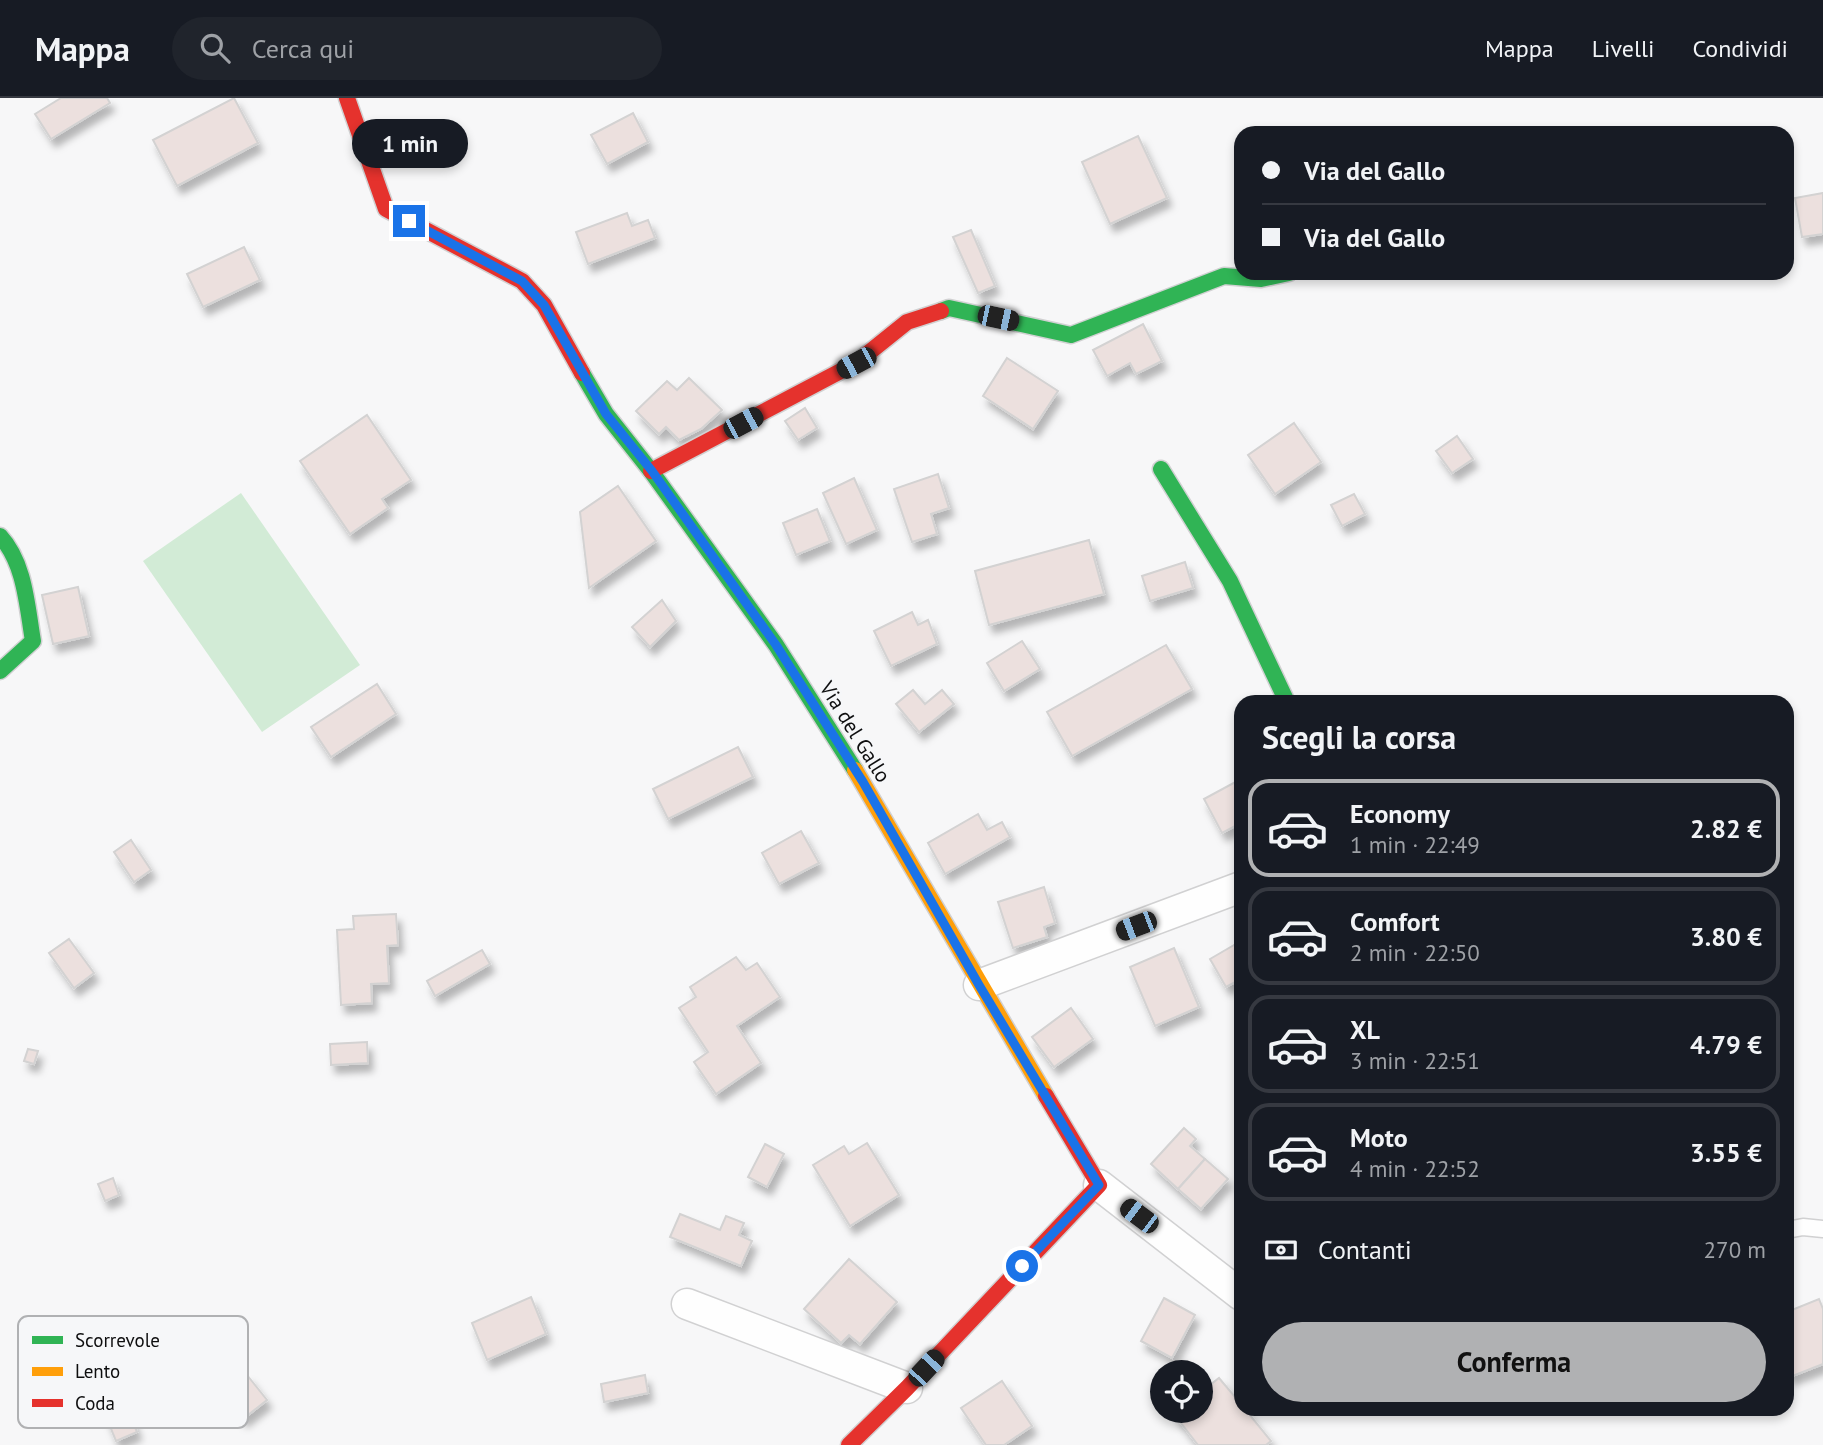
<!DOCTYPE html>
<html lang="it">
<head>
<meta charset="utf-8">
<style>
  :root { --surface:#171b24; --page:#20242c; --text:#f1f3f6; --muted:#9ea1a6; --line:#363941; --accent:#b0b1b3 }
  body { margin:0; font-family:"PT Sans",sans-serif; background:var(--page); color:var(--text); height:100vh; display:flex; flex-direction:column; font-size:26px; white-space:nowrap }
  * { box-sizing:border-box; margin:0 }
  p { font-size:23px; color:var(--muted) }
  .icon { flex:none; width:38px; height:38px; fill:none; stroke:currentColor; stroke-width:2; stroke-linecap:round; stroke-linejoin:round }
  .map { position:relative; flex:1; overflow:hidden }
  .panel { position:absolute; left:1234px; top:597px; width:560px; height:721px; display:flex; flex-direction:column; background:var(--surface); border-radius:21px; box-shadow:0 4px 10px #0003 }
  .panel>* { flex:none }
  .banner { position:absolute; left:1234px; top:28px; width:560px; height:154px; border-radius:21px; box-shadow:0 4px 10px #0003; display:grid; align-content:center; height:154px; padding:0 28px; background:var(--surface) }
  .controls { position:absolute; left:1150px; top:1262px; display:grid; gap:14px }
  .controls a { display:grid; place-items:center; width:63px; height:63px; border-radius:50%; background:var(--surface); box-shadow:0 4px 10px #0003; font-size:35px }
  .end { position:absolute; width:32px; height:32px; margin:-16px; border:9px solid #1a73e8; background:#fff; box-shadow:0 0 0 4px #fff }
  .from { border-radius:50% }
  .bubble { position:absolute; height:49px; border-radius:24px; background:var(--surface); box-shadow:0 4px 10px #0003; font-size:23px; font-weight:700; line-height:49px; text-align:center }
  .car { position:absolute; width:21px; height:42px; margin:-21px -10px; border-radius:9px; box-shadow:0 0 5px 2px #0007; background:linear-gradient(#222 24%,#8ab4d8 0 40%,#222 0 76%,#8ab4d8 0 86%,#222 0) }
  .banner b { display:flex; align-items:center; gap:24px; height:66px; font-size:26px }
  .banner b+b { border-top:2px solid var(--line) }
  .banner i { width:18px; height:18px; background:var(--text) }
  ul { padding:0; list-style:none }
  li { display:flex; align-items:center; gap:21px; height:98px; margin:0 14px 10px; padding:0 14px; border:4px solid var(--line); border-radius:21px }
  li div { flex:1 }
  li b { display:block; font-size:26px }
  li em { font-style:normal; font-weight:700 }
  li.selected { border-color:var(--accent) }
  li>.icon { width:63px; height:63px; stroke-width:1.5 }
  h2 { padding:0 28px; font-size:32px; line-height:84px }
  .pay { display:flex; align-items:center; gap:18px; height:77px; padding:0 28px; font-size:26px }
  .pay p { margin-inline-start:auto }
  .cta { display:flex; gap:14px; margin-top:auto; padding:14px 28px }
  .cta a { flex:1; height:80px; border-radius:42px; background:var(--accent); color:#111; font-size:28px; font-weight:700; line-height:80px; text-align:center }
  header { display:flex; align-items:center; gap:42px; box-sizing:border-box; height:98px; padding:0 35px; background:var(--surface); border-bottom:2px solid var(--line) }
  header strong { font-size:33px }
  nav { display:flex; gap:38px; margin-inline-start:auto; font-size:24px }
  .search { width:490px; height:63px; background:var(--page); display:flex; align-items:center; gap:18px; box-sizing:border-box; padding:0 24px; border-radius:38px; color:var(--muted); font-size:26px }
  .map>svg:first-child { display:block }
  .green { fill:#d2ebd6 }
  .building { fill:#ece0de; stroke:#d3d2d2; stroke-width:2; filter:url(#shadow) }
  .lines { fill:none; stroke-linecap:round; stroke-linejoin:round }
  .lane-casing { stroke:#d1d1d2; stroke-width:19 }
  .street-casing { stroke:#d1d1d2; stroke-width:33 }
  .fast-casing { stroke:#d1d1d2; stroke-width:19 }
  .slow-casing { stroke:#d1d1d2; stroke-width:19 }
  .jam-casing { stroke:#d1d1d2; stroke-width:19 }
  .lane { stroke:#fefefe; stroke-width:16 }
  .street { stroke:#fefefe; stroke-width:30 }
  .fast { stroke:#30b455; stroke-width:16 }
  .slow { stroke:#ff9f0a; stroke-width:16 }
  .jam { stroke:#e5322d; stroke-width:16 }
  .route { stroke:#1a73e8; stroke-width:9 }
  .labels { text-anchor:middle; stroke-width:5; stroke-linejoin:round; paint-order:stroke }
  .street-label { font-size:21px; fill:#0e0e0f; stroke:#f6f7f9 }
  .key { fill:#f6f7f9; stroke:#b0b1b3; stroke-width:2 }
  .key-label { font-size:19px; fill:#0e0e0f }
</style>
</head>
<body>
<header>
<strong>Mappa</strong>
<div class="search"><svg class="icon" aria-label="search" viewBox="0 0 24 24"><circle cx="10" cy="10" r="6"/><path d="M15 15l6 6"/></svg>Cerca qui</div>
<nav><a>Mappa</a><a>Livelli</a><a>Condividi</a></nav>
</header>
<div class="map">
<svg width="1823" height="1347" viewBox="0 0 1823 1347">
  <defs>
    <filter id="shadow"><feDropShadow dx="4.5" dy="8" stdDeviation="3.5" flood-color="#0004"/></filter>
  </defs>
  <rect width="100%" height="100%" fill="#f7f7f8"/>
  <polygon class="green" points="241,395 360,567 262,634 143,463"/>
  <g class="building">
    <polygon points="61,0 107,0 110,5 51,41 35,16"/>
    <polygon points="234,0 258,45 177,88 153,42"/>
    <polygon points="633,15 648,44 607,66 591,37"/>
    <polygon points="1138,38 1167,100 1110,126 1082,64"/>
    <polygon points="1823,95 1823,136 1802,139 1795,100"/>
    <polygon points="627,115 632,128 648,122 655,140 588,166 576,134"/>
    <polygon points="971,132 995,188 978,195 953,139"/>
    <polygon points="244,149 260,182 203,209 187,176"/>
    <polygon points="1143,226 1162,263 1136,276 1130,265 1107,278 1093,252"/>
    <polygon points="1007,260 1058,293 1033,331 983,298"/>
    <polygon points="689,280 722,312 701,331 679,342 666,329 659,336 636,313 667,283 677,292"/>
    <polygon points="805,310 817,330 798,342 785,323"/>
    <polygon points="367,317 411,382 382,401 388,410 350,436 300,363"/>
    <polygon points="1294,325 1321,364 1275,396 1248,357"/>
    <polygon points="1457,338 1473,361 1452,375 1436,353"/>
    <polygon points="938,376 949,410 931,416 937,436 912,444 894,391"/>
    <polygon points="854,380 877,432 846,446 823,395"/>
    <polygon points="618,388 656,443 589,490 580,414"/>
    <polygon points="1354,396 1365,416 1342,428 1331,407"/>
    <polygon points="817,411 830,443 796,457 783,425"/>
    <polygon points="1089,442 1104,496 989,527 975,473"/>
    <polygon points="1185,464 1193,490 1150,503 1142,478"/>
    <polygon points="78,489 89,538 53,546 42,497"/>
    <polygon points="662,502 676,523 650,549 632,529"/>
    <polygon points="912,514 918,527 928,522 937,546 891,568 874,533"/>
    <polygon points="1022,543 1040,571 1004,593 987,565"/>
    <polygon points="1166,547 1192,591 1072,658 1047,614"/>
    <polygon points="377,586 396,616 331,659 311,629"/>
    <polygon points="913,592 925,606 942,592 954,606 919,634 896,606"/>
    <polygon points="738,649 753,679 668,721 653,691"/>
    <polygon points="1241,681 1241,725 1222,735 1204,701"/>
    <polygon points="978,716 987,732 1002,724 1010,739 945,776 928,745"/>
    <polygon points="801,733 819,765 779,786 762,755"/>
    <polygon points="131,742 151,772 134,784 114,754"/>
    <polygon points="1044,789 1055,825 1044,829 1047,839 1013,850 998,804"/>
    <polygon points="396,816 398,847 387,848 389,885 371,886 372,905 341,907 337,832 354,831 353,818"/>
    <polygon points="69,841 94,875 74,890 49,855"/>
    <polygon points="1241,843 1241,881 1226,889 1210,861"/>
    <polygon points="1174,850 1199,909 1155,928 1130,869"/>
    <polygon points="482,852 490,866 435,898 427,883"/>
    <polygon points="736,859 746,872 757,865 780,899 737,928 761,965 716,996 694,964 708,954 679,910 696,899 690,889"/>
    <polygon points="1071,910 1093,941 1054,969 1032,939"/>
    <polygon points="367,944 368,965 331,967 330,946"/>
    <polygon points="28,951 38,953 34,966 24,963"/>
    <polygon points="1184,1030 1196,1041 1190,1048 1205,1061 1178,1091 1151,1066"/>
    <polygon points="867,1045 899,1097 850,1128 813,1067 844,1048 849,1056"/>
    <polygon points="765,1046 784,1056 767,1089 748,1079"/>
    <polygon points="1205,1061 1228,1081 1201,1111 1178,1091"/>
    <polygon points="113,1080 119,1097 105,1103 98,1086"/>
    <polygon points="680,1116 720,1132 726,1118 744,1125 739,1137 752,1143 741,1168 670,1139"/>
    <polygon points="849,1161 897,1204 860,1246 849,1237 841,1245 804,1211"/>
    <polygon points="531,1199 546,1236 487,1262 472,1225"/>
    <polygon points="1164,1200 1195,1217 1172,1260 1141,1243"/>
    <polygon points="1819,1201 1823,1211 1823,1266 1790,1279 1787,1272 1787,1214"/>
    <polygon points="247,1277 267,1302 243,1321 224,1297"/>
    <polygon points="645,1277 648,1295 604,1304 601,1286"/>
    <polygon points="1219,1280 1241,1306 1241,1311 1245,1311 1271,1343 1266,1347 1198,1347 1174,1316 1179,1312 1200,1312 1200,1295"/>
    <polygon points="1002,1283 1032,1328 1004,1347 986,1347 961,1310"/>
    <polygon points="126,1307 137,1334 116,1343 105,1316"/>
  </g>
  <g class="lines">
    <defs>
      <polyline id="lane" points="1787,1132 1803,1129 1823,1131"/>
      <g id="street">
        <polyline points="979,887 1241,789"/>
        <polyline points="1099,1087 1241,1197"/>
        <polyline points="687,1206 907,1290"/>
      </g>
      <g id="fast">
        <polyline points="941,213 949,210 1071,237 1224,178 1261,181 1289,175"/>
        <polyline points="582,275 606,316 651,373 776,547 855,672"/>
        <polyline points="1161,371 1230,483 1287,604"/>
        <path d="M0,438C25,465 27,508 33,543L0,573"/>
      </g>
      <polyline id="slow" points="855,672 1046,998"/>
      <g id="jam">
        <polyline points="347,0 386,111 522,183 544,207 582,275"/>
        <polyline points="651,373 856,265 907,224 941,213"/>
        <polyline points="849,1347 907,1290 1099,1087 1046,998"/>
      </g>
    </defs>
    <use href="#lane" class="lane-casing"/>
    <use href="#street" class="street-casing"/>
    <use href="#fast" class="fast-casing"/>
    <use href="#slow" class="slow-casing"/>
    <use href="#jam" class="jam-casing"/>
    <use href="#lane" class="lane"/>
    <use href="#street" class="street"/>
    <use href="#fast" class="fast"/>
    <use href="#slow" class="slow"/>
    <use href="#jam" class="jam"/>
  </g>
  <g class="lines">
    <polyline class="route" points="409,123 522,183 544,207 606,316 652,373 776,547 863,684 979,887 1099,1087 1022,1168"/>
  </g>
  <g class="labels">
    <g class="street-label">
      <text transform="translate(855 634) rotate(58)" y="7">Via del Gallo</text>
    </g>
  </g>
  <rect x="18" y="1218" width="230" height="112" rx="10" class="key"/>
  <rect x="32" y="1238" width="31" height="8" fill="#30b455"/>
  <rect x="32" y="1269" width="31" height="9" fill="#ff9f0a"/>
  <rect x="32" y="1301" width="31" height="8" fill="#e5322d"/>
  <g class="key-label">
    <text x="75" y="1249">Scorrevole</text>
    <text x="75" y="1280">Lento</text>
    <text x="75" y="1312">Coda</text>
  </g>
</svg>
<div class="controls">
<a><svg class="icon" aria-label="locate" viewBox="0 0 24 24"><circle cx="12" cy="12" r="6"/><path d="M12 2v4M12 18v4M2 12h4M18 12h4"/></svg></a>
</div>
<i class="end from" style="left:1022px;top:1168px"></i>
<i class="end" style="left:409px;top:123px"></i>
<div class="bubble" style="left:352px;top:21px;width:116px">1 min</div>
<i class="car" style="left:998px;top:220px;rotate:102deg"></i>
<i class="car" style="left:856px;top:265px;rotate:242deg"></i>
<i class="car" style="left:743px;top:325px;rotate:62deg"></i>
<i class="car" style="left:1136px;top:828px;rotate:249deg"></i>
<i class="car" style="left:1139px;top:1118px;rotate:307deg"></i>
<i class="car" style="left:926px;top:1270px;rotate:43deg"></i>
<div class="banner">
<b><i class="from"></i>Via del Gallo</b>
<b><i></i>Via del Gallo</b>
</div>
<section class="panel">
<h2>Scegli la corsa</h2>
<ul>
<li class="selected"><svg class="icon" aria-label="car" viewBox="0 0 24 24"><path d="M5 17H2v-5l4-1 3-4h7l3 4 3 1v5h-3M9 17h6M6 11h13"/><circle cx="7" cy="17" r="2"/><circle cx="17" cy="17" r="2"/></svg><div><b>Economy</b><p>1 min · 22:49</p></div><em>2.82 €</em></li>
<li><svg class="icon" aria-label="car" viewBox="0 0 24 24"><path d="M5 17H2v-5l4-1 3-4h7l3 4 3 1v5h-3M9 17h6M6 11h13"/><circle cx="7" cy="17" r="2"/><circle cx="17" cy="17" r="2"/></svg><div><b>Comfort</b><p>2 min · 22:50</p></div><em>3.80 €</em></li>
<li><svg class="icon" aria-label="car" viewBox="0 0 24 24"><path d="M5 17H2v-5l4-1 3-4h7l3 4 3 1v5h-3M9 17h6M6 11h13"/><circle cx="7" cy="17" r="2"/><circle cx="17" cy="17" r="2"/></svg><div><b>XL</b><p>3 min · 22:51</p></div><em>4.79 €</em></li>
<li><svg class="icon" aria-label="car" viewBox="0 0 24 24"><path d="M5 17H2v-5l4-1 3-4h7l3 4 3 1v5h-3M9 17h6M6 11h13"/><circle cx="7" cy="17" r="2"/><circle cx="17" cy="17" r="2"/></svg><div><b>Moto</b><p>4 min · 22:52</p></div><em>3.55 €</em></li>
</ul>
<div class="pay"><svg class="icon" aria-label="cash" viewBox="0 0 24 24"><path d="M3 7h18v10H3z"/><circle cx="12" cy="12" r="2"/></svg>Contanti<p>270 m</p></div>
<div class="cta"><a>Conferma</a></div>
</section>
</div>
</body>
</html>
